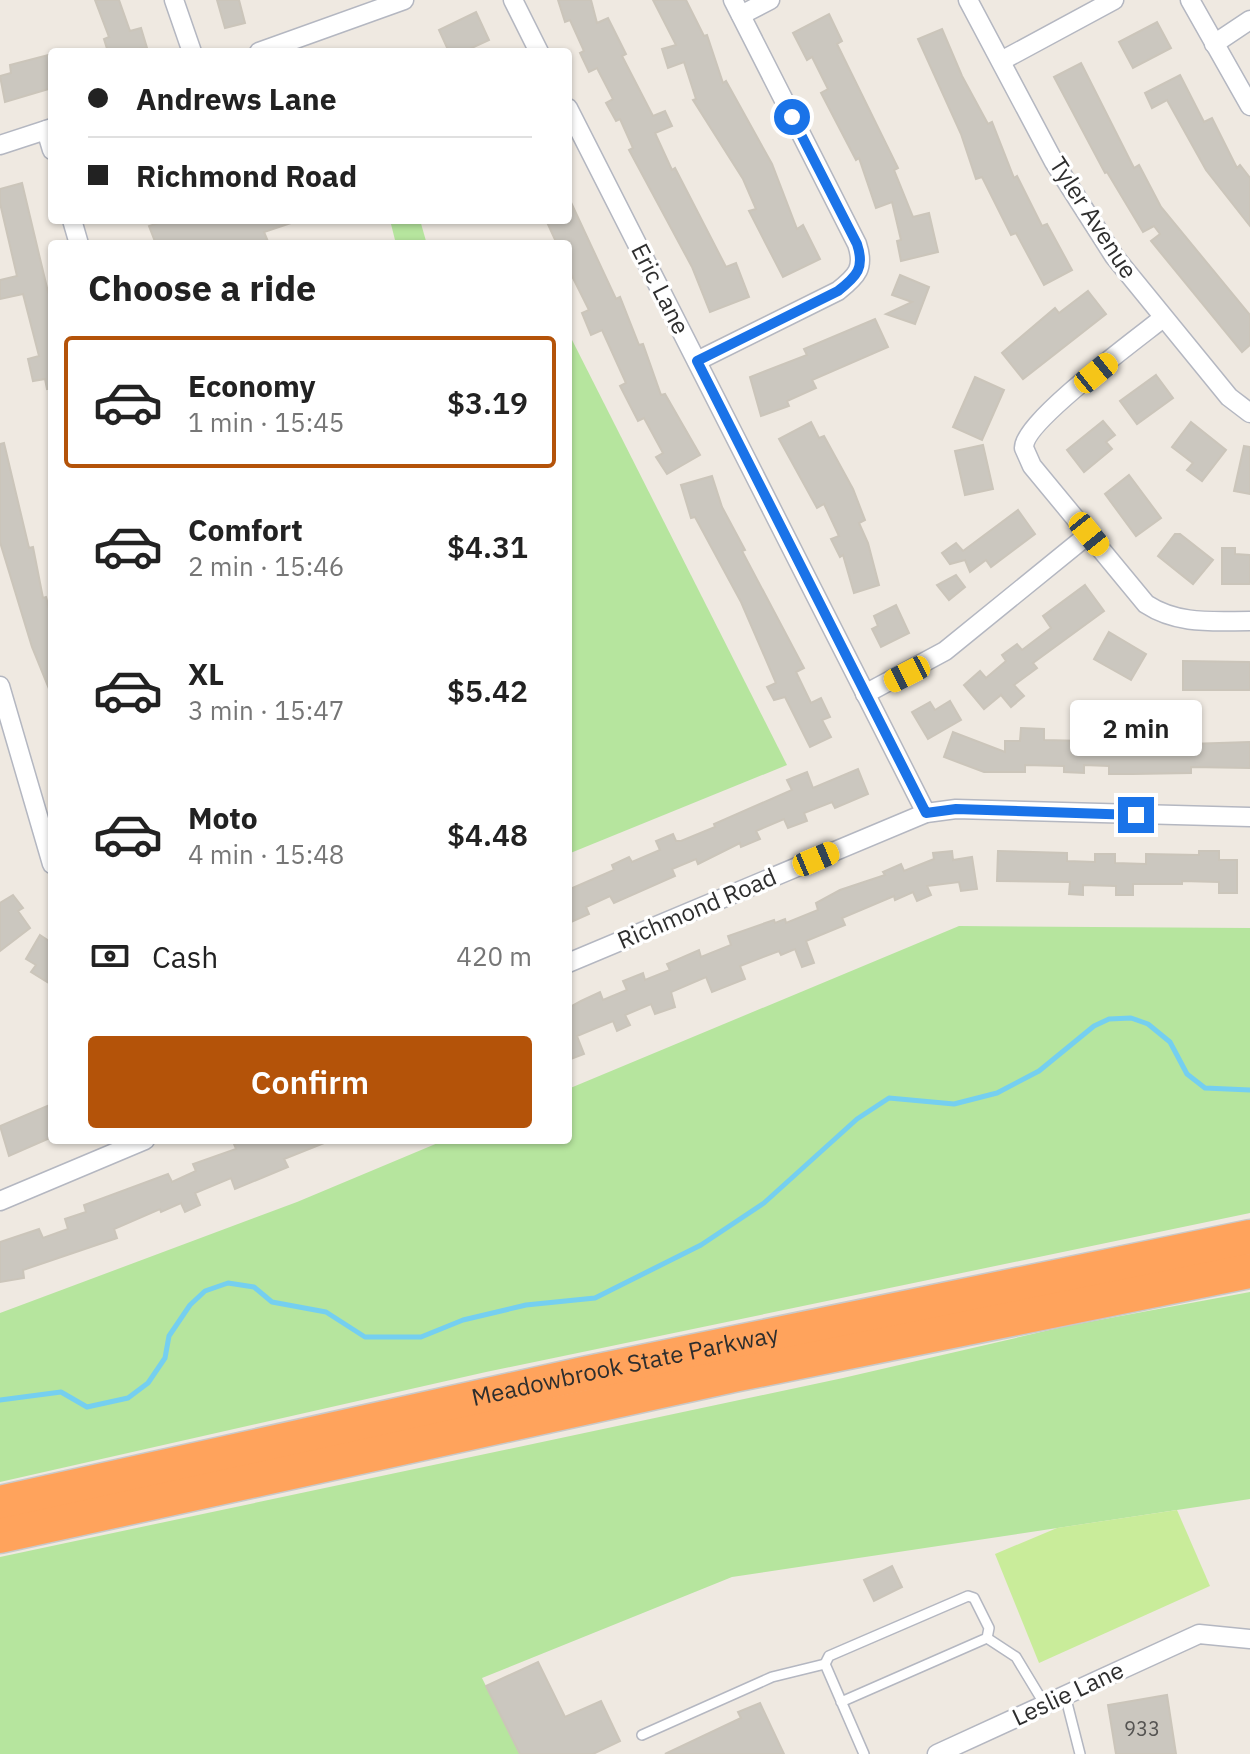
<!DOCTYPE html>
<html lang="en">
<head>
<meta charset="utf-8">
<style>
  :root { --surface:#fff; --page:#f2f2f2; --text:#222; --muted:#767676; --line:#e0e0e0; --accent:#b45309 }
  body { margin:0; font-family:"IBM Plex Sans",sans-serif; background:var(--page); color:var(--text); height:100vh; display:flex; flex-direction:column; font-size:30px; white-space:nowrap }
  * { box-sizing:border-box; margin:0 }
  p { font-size:26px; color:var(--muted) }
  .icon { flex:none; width:44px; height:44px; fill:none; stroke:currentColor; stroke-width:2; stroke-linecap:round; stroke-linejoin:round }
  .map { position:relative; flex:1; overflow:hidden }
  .panel { position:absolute; left:48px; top:240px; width:524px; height:904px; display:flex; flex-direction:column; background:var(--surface); border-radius:8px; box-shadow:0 2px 6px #0004 }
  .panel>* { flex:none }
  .guide { position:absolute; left:48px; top:48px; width:524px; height:176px; border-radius:8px; box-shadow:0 2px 6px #0004; display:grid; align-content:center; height:176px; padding:0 40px; background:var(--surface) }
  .end { position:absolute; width:36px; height:36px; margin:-18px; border:10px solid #1a73e8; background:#fff; box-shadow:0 0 0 4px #fff }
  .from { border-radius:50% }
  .bubble { position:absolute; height:56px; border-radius:8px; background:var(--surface); box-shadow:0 2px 6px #0004; font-size:26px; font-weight:600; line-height:56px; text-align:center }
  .car { position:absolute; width:24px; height:48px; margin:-24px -12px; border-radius:10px; box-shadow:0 0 6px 2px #0007; background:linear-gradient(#f5c518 24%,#345 0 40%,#f5c518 0 76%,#345 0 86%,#f5c518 0) }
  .guide b { display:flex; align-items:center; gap:28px; height:76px; font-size:30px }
  .guide b+b { border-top:2px solid var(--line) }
  .guide i { width:20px; height:20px; background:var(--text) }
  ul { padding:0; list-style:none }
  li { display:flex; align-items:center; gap:24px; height:132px; margin:0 16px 12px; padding:0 24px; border:4px solid transparent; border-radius:8px }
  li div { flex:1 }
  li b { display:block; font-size:30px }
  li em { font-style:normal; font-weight:600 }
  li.current { border-color:var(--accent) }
  li>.icon { width:72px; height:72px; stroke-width:1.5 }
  h2 { padding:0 40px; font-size:36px; line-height:96px }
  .pay { display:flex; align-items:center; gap:20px; height:88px; padding:0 40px; font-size:30px }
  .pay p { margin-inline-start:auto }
  .primary-button { display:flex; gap:16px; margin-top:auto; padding:16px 40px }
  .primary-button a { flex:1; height:92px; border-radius:8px; background:var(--accent); color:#fff; font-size:32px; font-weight:600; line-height:92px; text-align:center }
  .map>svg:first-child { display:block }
  .green { fill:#b6e59e }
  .pitch { fill:#c9ec9a }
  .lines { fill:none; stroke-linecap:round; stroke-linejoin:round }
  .stream { stroke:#75cff0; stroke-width:5 }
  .building { fill:#cbc7bf; stroke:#cbc5ba; stroke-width:2 }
  .service-casing { stroke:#b4b7c1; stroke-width:12 }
  .minor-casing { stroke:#b4b7c1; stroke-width:21 }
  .motorway-casing { stroke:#c9c9c9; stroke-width:37 }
  .service { stroke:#fff; stroke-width:9 }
  .minor { stroke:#fff; stroke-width:18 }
  .motorway { stroke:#ffa35c; stroke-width:34 }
  .route { stroke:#1a73e8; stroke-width:10 }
  .labels { text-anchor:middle; stroke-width:7; stroke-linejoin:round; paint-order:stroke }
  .number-label { font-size:20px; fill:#555452 }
  .street-label { font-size:24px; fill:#2e2e2e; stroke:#fff }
</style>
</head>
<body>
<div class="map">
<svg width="1250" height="1754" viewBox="0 0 1250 1754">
  <rect width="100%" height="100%" fill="#efe9e1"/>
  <g class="green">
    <polygon points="390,220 420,220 426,241 396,244"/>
    <polygon points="568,332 787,765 568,854"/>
    <polygon points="959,926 1250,928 1250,1213 486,1372 0,1482 0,1313 297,1202 445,1140 568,1140 568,1089"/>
    <polygon points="1250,1292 1250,1499 732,1577 482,1678 520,1754 0,1754 0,1557 843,1378 1067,1326"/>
  </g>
  <polygon class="pitch" points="1177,1510 1210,1586 1039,1663 995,1554 1057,1528"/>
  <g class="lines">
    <polyline class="stream" points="0,1400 61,1392 87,1407 128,1398 148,1383 165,1358 169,1336 190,1305 205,1291 228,1283 254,1287 272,1302 326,1312 365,1337 421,1337 463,1320 526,1305 595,1298 701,1245 764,1203 857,1119 889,1098 954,1104 997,1093 1039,1071 1094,1026 1109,1019 1131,1018 1148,1024 1170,1042 1187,1074 1205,1088 1250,1090"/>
  </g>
  <g class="building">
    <polygon points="95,0 119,0 130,31 141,28 147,48 108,52 104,39 109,37"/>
    <polygon points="217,0 239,0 245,23 225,28"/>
    <polygon points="558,0 591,0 597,23 608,18 626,54 622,56 653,116 665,111 672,126 655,133 672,170 675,168 726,267 736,263 749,297 710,312 692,267 629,150 633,148 620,119 616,121 606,103 613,99 597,68 589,72 580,53 584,51 570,20 565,22"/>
    <polygon points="653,0 686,0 704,36 707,35 723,83 726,81 772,164 797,229 803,225 820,259 783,277 749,211 756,209 743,179 693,100 696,99 684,62 668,68 662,49 676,45"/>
    <polygon points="476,12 489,40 463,52 449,52 439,30"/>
    <polygon points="829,14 842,41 837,44 898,168 894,170 913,217 929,213 938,252 901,261 897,241 901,240 892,202 876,208 859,158 856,160 821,93 828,89 812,57 807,60 793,33"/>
    <polygon points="1157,22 1171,48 1133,68 1119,42"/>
    <polygon points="942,29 962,76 988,124 992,122 1014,178 1017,176 1042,226 1047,224 1072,270 1044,285 1016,233 1011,235 982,177 976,179 961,134 918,39"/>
    <polygon points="52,54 52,88 5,102 0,76 11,73 10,65"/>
    <polygon points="1081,63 1134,168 1139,165 1161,207 1250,315 1250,345 1242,352 1151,241 1160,234 1154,226 1143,232 1107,172 1105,173 1054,77"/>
    <polygon points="1180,75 1204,122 1212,118 1237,168 1240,165 1250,178 1250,226 1206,170 1167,100 1152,108 1145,93"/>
    <polygon points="22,183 48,292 52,291 52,388 47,389 45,379 33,381 28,359 39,356 23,294 0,299 0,280 17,276 0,203 0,189"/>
    <polygon points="568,196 616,299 620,297 639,345 643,344 661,395 665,394 700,455 667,474 656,457 663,453 644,418 638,421 620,386 626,383 602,330 591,335 582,313 589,310 568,268 568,244 557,244 546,220 568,220"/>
    <polygon points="167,220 294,220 294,222 264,232 269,244 156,244 149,226"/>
    <polygon points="900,275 929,287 915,324 886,314 912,302 892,295"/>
    <polygon points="1088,291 1106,314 1023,379 1002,353 1055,308 1059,313"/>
    <polygon points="875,319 888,347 812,380 816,388 787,401 789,406 761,416 750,377 807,355 804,349"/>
    <polygon points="1156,375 1173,398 1137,424 1120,401"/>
    <polygon points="975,377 1004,390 982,440 953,427"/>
    <polygon points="1103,421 1115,435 1106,442 1112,449 1084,472 1067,450"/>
    <polygon points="811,422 819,438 824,436 853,489 865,520 859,523 868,543 879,585 854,593 843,555 840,557 831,539 839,536 824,504 817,508 779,439"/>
    <polygon points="1191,422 1226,450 1202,481 1187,470 1193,463 1172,447"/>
    <polygon points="4,443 29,548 33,547 43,598 46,597 52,619 52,696 32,647 0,542 0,444"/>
    <polygon points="983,445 993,489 965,495 955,451"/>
    <polygon points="1244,446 1250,447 1250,494 1234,491"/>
    <polygon points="1129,475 1161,518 1136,536 1105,494"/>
    <polygon points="712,476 722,507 745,550 742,551 804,668 796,672 811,703 821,698 830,717 822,720 831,737 810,747 785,697 774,700 767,687 776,683 741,602 695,517 691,518 681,485"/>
    <polygon points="1018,510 1035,534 991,567 986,560 970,572 965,560 950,564 942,553 956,543 963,551"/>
    <polygon points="1175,534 1180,534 1213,560 1193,584 1158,556"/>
    <polygon points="1222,548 1235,548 1235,554 1250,555 1250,584 1222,584"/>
    <polygon points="956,575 965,587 949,600 937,585"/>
    <polygon points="1085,585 1104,611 1033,663 1037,668 1014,685 1024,696 1011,707 1001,695 984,709 964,685 980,671 986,678 1006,661 1002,655 1017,644 1022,650 1051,628 1043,616"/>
    <polygon points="896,605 909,633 881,647 872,629 878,626 874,616"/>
    <polygon points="1109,632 1146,654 1131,680 1094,659"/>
    <polygon points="1183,661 1250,662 1250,690 1183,690"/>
    <polygon points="950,701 961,720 928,739 912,712 930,702 935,710"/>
    <polygon points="1021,728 1044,729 1044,740 1085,741 1085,732 1103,732 1103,743 1131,743 1132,736 1147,737 1147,743 1157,745 1250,742 1250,768 1191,767 1191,773 1133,774 1109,774 1109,766 1084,765 1084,773 1064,772 1064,766 1025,765 1025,772 984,772 944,757 953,732 1005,752 1005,741 1020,741"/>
    <polygon points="858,769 868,794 835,808 832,802 804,813 807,821 788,828 784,819 756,831 760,839 741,847 740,843 698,864 696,859 672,869 675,876 614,903 610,896 586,907 589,914 571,922 568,890 614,870 612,865 629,857 632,862 660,850 656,841 673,834 676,841 681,841 715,827 714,824 792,790 787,780 807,772 813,788"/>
    <polygon points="952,851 953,860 972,857 977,889 961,891 959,882 927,886 931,895 917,901 913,892 895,900 894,896 842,918 845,925 806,941 814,963 802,967 795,949 781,955 779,951 740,966 745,979 712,992 706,977 671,992 675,1007 655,1014 651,1004 625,1015 630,1025 617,1031 613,1021 577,1036 584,1054 568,1060 568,1008 581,1001 600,992 603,1000 627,990 623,981 643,973 645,980 670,970 667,964 699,950 701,957 731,945 728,936 774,920 775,923 785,919 786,923 818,910 816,903 840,890 885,875 883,872 901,864 904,871 934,859 933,853"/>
    <polygon points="998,851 1067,853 1067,861 1095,862 1095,854 1115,854 1115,863 1146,864 1146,854 1199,855 1199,851 1219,851 1219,860 1237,860 1237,893 1219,893 1219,882 1182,881 1182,884 1133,884 1133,895 1116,895 1116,886 1083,885 1083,895 1069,894 1070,882 997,881"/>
    <polygon points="13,895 23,908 18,911 30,928 0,951 0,903"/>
    <polygon points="40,935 52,943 52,985 31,972 36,965 26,959"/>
    <polygon points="52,1104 52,1137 9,1156 0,1126"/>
    <polygon points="244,1140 329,1141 284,1159 288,1167 235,1189 231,1178 195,1193 200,1205 185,1212 181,1203 161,1212 160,1209 114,1229 117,1238 23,1270 24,1278 0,1282 0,1242 39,1229 43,1238 68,1229 65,1219 86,1212 84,1205 168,1174 172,1182 196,1171 193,1164 236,1149 234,1144"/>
    <polygon points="892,1566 902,1587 874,1601 864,1580"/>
    <polygon points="538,1662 565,1717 601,1701 620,1741 593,1754 520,1754 486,1686"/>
    <polygon points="1167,1695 1176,1754 1116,1754 1108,1705"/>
    <polygon points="760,1703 784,1754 665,1754 741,1718 738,1712"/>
  </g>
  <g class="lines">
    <defs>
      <g id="service">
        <polyline points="987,1638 1016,1657 1045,1705"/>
        <polyline points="1065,1695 1080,1754"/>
        <polyline points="841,1702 987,1638 989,1628 974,1598 968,1596 829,1656 825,1664 864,1754"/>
        <polyline points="642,1735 772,1677 825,1664"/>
      </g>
      <g id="minor">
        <polyline points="174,0 192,52"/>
        <polyline points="513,0 539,52"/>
        <polyline points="968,0 1054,162 1114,256 1229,397 1250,413"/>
        <polyline points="1190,0 1250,106"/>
        <polyline points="741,15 770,0"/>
        <polyline points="1214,44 1250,20"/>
        <polyline points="259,52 404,0"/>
        <polyline points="1001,61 1114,0"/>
        <polyline points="568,108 926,813"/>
        <polyline points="46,130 52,150"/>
        <polyline points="0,145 52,128"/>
        <polyline points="72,220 79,244"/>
        <path d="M1163,318C1138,338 1023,422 1024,448L1032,466L1146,604C1178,625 1213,621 1250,621"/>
        <path d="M697,361L838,291C857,276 865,268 857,244L733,0"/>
        <polyline points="0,686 52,864"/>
        <polyline points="865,694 945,651 1089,534"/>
        <polyline points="568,963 926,813 956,809 1250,817"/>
        <polyline points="0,1201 145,1140"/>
        <polyline points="937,1754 1199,1634 1250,1639"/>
      </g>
      <g id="motorway">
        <path id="s1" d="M0,1503L583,1374L1250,1237"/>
        <polyline points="0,1536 734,1375 1250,1271"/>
      </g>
    </defs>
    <use href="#service" class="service-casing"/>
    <use href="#minor" class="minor-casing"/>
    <use href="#motorway" class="motorway-casing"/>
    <use href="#service" class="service"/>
    <use href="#minor" class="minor"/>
    <use href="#motorway" class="motorway"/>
  </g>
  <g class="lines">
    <path class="route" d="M792,117L857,244C865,268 857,276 838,291L697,361L926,813L956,809L1136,815"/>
  </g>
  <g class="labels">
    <g class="number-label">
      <text x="1142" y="1736">933</text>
    </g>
    <g class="street-label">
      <text transform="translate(1093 218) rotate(57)" y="8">Tyler Avenue</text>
      <text transform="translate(660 289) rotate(63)" y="8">Eric Lane</text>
      <text transform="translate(697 909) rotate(-23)" y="8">Richmond Road</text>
      <text dy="8" stroke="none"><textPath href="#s1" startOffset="640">Meadowbrook State Parkway</textPath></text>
      <text transform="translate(1068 1694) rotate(-25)" y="8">Leslie Lane</text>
    </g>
  </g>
</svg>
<i class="end from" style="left:792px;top:117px"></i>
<i class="end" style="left:1136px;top:815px"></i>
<div class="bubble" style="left:1070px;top:700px;width:132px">2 min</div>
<i class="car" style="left:1096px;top:373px;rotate:51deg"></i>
<i class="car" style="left:1089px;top:534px;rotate:141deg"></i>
<i class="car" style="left:907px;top:674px;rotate:243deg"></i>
<i class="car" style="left:816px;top:859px;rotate:67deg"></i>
<div class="guide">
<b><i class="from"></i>Andrews Lane</b>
<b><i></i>Richmond Road</b>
</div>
<section class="panel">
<h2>Choose a ride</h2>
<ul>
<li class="current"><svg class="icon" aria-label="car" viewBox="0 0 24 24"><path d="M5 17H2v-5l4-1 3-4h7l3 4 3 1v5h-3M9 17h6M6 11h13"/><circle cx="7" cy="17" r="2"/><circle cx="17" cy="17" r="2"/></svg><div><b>Economy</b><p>1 min · 15:45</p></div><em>$3.19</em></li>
<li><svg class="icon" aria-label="car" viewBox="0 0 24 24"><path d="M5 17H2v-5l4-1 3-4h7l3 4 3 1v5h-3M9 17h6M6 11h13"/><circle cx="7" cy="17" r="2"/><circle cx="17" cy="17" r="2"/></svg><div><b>Comfort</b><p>2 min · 15:46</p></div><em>$4.31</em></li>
<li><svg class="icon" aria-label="car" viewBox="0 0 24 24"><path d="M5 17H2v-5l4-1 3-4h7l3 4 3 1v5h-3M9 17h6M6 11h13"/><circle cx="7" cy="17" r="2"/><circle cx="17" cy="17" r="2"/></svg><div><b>XL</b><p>3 min · 15:47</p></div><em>$5.42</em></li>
<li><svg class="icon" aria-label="car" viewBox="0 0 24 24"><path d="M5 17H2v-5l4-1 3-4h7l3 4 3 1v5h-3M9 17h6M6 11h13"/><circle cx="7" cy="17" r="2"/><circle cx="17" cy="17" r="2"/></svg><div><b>Moto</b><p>4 min · 15:48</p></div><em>$4.48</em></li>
</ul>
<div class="pay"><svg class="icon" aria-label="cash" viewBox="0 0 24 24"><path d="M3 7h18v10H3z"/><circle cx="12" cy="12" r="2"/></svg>Cash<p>420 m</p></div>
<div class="primary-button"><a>Confirm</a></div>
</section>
</div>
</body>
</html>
